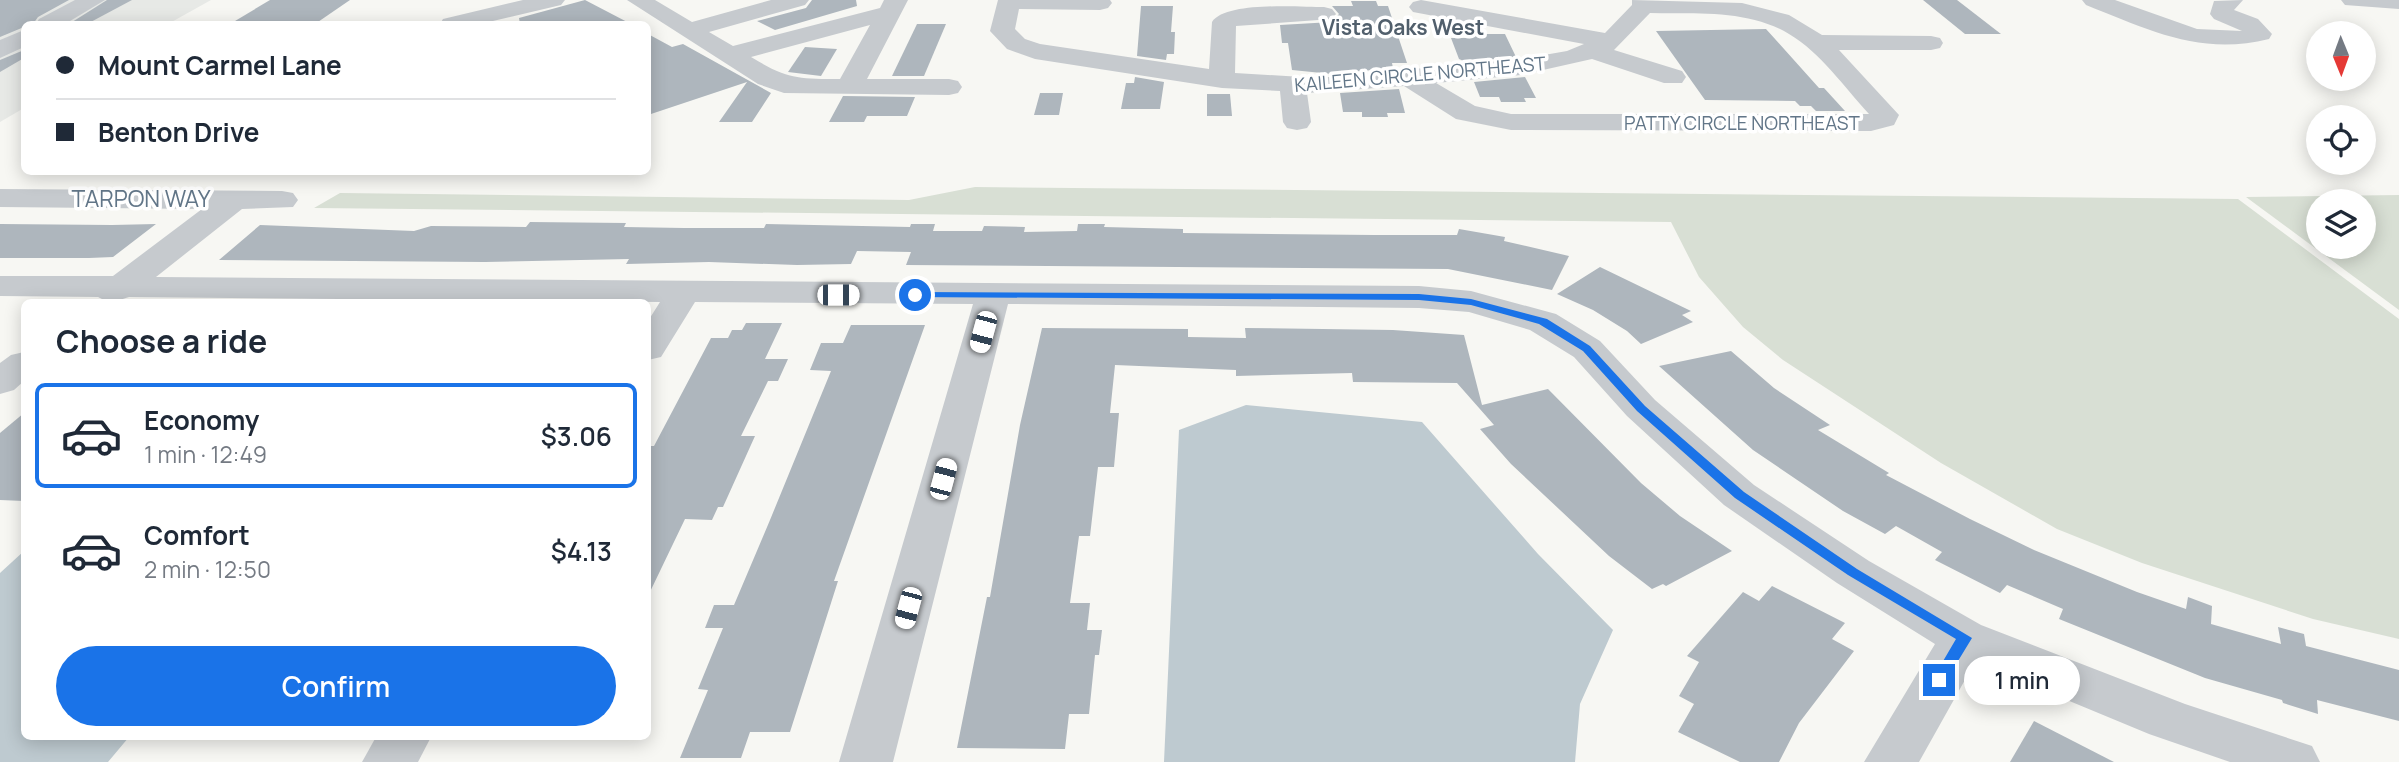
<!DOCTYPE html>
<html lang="en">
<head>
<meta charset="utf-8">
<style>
  :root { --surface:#fff; --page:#f6f6f7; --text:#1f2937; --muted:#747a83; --line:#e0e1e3; --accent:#1a73e8 }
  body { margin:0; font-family:Manrope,sans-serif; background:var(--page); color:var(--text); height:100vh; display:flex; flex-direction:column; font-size:26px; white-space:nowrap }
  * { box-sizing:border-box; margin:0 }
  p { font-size:23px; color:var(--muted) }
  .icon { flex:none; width:38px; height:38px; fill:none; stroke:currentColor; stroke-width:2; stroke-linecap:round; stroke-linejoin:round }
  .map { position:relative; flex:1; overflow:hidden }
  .drawer { position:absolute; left:21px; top:299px; width:630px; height:441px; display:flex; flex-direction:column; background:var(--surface); border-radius:10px; box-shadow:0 4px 18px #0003 }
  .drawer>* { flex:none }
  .guide { position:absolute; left:21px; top:21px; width:630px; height:154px; border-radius:10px; box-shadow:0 4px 18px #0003; display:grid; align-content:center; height:154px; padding:0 35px; background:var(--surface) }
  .needle { width:46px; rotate:179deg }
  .tools { position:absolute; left:2306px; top:21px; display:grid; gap:14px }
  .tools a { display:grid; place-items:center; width:70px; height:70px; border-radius:50%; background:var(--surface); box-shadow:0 4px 18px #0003; font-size:35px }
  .end { position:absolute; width:32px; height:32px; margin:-16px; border:9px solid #1a73e8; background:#fff; box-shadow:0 0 0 4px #fff }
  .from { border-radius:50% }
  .bubble { position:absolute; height:49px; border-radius:24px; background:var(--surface); box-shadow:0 4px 18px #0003; font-size:23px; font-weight:600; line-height:49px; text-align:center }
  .car { position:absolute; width:21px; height:42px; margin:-21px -10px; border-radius:9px; box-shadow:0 0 5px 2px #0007; background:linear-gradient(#fff 24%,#345 0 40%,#fff 0 76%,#345 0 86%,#fff 0) }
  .guide b { display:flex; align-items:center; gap:24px; height:66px; font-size:26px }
  .guide b+b { border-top:2px solid var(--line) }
  .guide i { width:18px; height:18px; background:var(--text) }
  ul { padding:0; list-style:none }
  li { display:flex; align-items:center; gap:21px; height:105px; margin:0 14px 10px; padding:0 21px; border:4px solid transparent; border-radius:10px }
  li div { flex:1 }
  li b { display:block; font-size:26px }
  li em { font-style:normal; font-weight:600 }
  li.current { border-color:var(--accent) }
  li>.icon { width:63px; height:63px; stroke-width:1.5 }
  h2 { padding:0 35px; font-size:32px; line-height:84px }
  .primary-button { display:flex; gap:14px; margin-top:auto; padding:14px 35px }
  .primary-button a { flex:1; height:80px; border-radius:42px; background:var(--accent); color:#fff; font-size:28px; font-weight:600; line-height:80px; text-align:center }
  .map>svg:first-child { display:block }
  .built { fill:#e7e9e6 }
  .green { fill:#d8dfd4; fill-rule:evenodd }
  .water { fill:#becad0 }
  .building { fill:#aeb6bd }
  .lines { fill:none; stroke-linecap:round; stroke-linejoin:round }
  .minor { fill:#c6cace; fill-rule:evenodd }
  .route { fill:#1a73e8 }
  .labels { text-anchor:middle; stroke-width:7; stroke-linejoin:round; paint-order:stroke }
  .far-street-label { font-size:19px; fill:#627688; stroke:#fff }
  .far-neighbourhood-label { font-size:21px; font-weight:bold; fill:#515f6c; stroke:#fff }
  .street-label { font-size:23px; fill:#627688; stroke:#fff }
</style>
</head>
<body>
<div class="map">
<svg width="2399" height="762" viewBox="0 0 2399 762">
  <rect width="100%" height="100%" fill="#f7f7f3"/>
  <polygon class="built" points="0,0 211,0 168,24 24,24 24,108 0,122"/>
  <g class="green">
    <polygon points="975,187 2238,199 2399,319 2399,639 2313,619 2142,563 2057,529 1941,463 1783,360 1743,327 1699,277 1671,222 314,208 340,193 909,200"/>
    <path d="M2399,195V310L2246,197ZM2319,201H2364V247H2319Z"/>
  </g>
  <g class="water">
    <polygon points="1246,405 1422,422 1538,554 1613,630 1580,704 1575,762 1164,762 1179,430"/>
    <polygon points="24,551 24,737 129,737 108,762 0,762 0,573"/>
  </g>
  <g class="building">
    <polygon points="0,0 69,0 38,17 33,24 24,24 24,27 0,37"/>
    <polygon points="107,0 132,0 87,24 69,24"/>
    <polygon points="270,0 350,0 315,24 230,24"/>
    <polygon points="585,0 631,24 520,24 519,18"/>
    <polygon points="812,0 856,0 857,6 775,30 757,21 806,8"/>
    <polygon points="1923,0 1957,0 2001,34 1965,34"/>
    <polygon points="1351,1 1376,1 1378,6 1388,6 1407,63 1392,63 1393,68 1332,74 1292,70 1288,43 1282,43 1280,25 1332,22 1339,14 1332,6 1353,6"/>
    <polygon points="1141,6 1173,6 1171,32 1175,32 1174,54 1167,54 1166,60 1137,56"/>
    <polygon points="917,24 946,24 924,76 892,76"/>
    <polygon points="1766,29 1819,88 1824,88 1845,111 1816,111 1811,106 1800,106 1795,101 1705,100 1656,31"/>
    <polygon points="648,34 672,47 683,44 771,93 752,122 719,122 747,82 648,115"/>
    <polygon points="1466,34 1505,34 1516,57 1466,62 1459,59 1451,38 1468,38"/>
    <polygon points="805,47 837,49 821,76 788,72"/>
    <polygon points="24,50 24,58 0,72 0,60"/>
    <polygon points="1135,77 1164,82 1160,109 1121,109 1126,83 1134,83"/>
    <polygon points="1525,77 1536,98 1524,98 1526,102 1501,102 1499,97 1480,97 1474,82"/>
    <polygon points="1399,89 1405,113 1387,113 1388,117 1362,117 1362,112 1343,112 1340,93"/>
    <polygon points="1040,93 1063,93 1059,115 1034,115"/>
    <polygon points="1207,94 1230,94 1232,116 1207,116"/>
    <polygon points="843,96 915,97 907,116 867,116 864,122 829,122"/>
    <polygon points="530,222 626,223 624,227 684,228 764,228 766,224 910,227 911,224 935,224 933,231 982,231 984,226 1025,227 1024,232 1077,231 1078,224 1105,224 1104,227 1183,229 1183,233 1374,235 1457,235 1459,229 1505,237 1504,241 1569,256 1552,290 1448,269 906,265 911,252 857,251 851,264 797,265 709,262 626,264 629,259 485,262 219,260 260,225 414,231 431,226 526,227"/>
    <polygon points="0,224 112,225 156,224 113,257 89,258 0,258"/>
    <polygon points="1600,267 1691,311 1682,315 1693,322 1641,344 1627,331 1593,310 1557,294"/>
    <polygon points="746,323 782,323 765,359 788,359 778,381 768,381 741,436 755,436 723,507 718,507 712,520 685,519 648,596 648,446 654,446 711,338 728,338 732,330 742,330"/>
    <polygon points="851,325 925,325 834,581 838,581 790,732 750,732 741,758 680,758 708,690 698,689 723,628 705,628 714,605 734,605 770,520 831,371 810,370 821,343 843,343"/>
    <polygon points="1042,328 1188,329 1188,337 1246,338 1245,328 1393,330 1464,335 1482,405 1548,389 1641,483 1680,516 1732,551 1666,586 1663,584 1652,589 1609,556 1511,464 1480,429 1494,425 1457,383 1353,382 1352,373 1236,376 1236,370 1115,365 1110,413 1119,413 1114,467 1098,467 1090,536 1079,536 1070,603 1090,603 1087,630 1102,630 1099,655 1095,655 1089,714 1069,714 1065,749 957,748 987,597 990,597 1020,425"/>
    <polygon points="1731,351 1774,388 1830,425 1818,430 1889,473 1886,475 1970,519 2034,550 2137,592 2186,609 2188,597 2212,606 2211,624 2281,644 2278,627 2304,634 2306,646 2399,670 2399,721 2317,700 2318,714 2283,703 2282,700 2205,678 2059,619 2063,609 2007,585 2000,593 1935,560 1942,552 1896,526 1885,534 1843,511 1753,450 1659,366"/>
    <polygon points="24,413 24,501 0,500 0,433"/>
    <polygon points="1772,586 1845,623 1832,639 1854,651 1799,723 1779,762 1740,762 1678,732 1694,704 1679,696 1699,662 1687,656 1743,592 1759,601"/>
    <polygon points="2034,721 2114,762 2010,762"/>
  </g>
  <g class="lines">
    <g class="minor">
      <polygon points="75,0 105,0 65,24 36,24 39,19"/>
      <polygon points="523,0 565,0 561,5 480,24 440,24 443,19"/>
      <path d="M627,0H655L692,22L771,0H809L805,5L709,32L733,46L880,8L884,0H908L867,79H949L958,81L962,87L958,93L949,95L784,93L758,84ZM870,25L840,79C798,79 787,79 751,57Z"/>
      <path d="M998,0H1110L1112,3L1108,8L1100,10L1019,9L1015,29L1025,39L1040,44L1209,69L1212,22C1226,1 1299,7 1324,7L1332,9L1336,14L1332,19L1236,26L1235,73L1318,78L1521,59L1567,51L1584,44L1413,12L1409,7L1413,2L1421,0L1605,33L1632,5V0L1742,3L1789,15L1822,35L1931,36L1940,38L1943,43L1940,48L1931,50H1839L1899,115L1894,125L1871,131L1511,130L1456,119L1404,86L1307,93L1311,122L1307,128L1297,130L1287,128L1283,122L1280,91L1222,88L1035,59L1007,49L990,31ZM1650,13C1696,14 1748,9 1789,34C1821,53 1844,87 1869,114H1511L1475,106L1436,83L1521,75L1592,59L1664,83H1682L1686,77L1682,71L1614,50Z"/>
      <path d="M2082,0H2115L2197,29L2242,31L2214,19L2210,14L2214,1L2243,0L2234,10L2258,19L2272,34L2269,39C2200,56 2149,30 2086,5Z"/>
      <polygon points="2341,0 2399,0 2399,9 2345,5"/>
      <polygon points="24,30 24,47 0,58 0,40"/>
      <polygon points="0,189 282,191 293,193 298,200 293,207 242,209 156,277 1419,286 1471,291 1556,314 1600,341 1655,400 1754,485 1869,561 1981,625 2185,704 2312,746 2320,762 2230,762 2149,734 1975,662 1919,762 1864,762 1935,644 1837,583 1724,505 1627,416 1574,357 1530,330 1469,312 1419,308 1008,304 893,762 839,762 973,304 695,302 661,357 648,360 648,321 660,302 129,297 110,303 98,297 0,296 0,276 113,276 202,209 0,207"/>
      <polygon points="24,352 24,381 14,390 0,394 0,363 11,355"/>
      <polygon points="376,737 431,737 418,762 362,762"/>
    </g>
  </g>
  <polygon class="route" points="915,292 1419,294 1471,299 1547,319 1590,346 1645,406 1744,492 1857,569 1972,638 1944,684 1934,684 1932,680 1956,639 1848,575 1735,498 1637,411 1583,351 1539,324 1471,305 1419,300 911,297 911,293"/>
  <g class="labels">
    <g class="far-street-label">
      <text transform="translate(1420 74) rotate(-5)" y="7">KAILEEN CIRCLE NORTHEAST</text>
      <text x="1742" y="130">PATTY CIRCLE NORTHEAST</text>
    </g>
    <g class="far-neighbourhood-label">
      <text x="1403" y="35">Vista Oaks West</text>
    </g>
    <g class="street-label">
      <text x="141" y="207">TARPON WAY</text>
    </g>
  </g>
</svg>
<div class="tools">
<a><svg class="needle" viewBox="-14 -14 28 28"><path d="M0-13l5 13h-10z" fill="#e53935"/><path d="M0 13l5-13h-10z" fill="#747a83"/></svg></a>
<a><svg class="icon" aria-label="locate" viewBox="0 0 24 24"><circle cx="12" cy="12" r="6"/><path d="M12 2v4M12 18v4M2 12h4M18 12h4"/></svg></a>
<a><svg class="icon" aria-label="layers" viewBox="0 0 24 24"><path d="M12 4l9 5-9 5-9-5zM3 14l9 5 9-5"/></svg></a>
</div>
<i class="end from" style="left:915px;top:295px"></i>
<i class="end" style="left:1939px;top:680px"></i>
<div class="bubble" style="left:1964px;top:656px;width:116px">1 min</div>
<i class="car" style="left:838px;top:295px;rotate:90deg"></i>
<i class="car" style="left:983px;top:332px;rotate:195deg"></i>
<i class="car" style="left:943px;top:479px;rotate:15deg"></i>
<i class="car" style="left:908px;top:608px;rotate:195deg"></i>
<div class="guide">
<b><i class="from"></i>Mount Carmel Lane</b>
<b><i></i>Benton Drive</b>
</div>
<section class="drawer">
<h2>Choose a ride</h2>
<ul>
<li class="current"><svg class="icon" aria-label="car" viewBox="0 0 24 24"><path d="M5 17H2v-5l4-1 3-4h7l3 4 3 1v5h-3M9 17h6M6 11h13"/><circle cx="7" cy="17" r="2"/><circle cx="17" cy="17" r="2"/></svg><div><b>Economy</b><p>1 min · 12:49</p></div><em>$3.06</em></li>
<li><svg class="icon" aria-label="car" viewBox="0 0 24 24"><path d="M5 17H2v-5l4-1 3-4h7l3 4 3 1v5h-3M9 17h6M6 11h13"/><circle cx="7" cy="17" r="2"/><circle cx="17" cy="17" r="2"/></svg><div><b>Comfort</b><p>2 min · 12:50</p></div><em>$4.13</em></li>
</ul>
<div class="primary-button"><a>Confirm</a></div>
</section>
</div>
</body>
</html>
